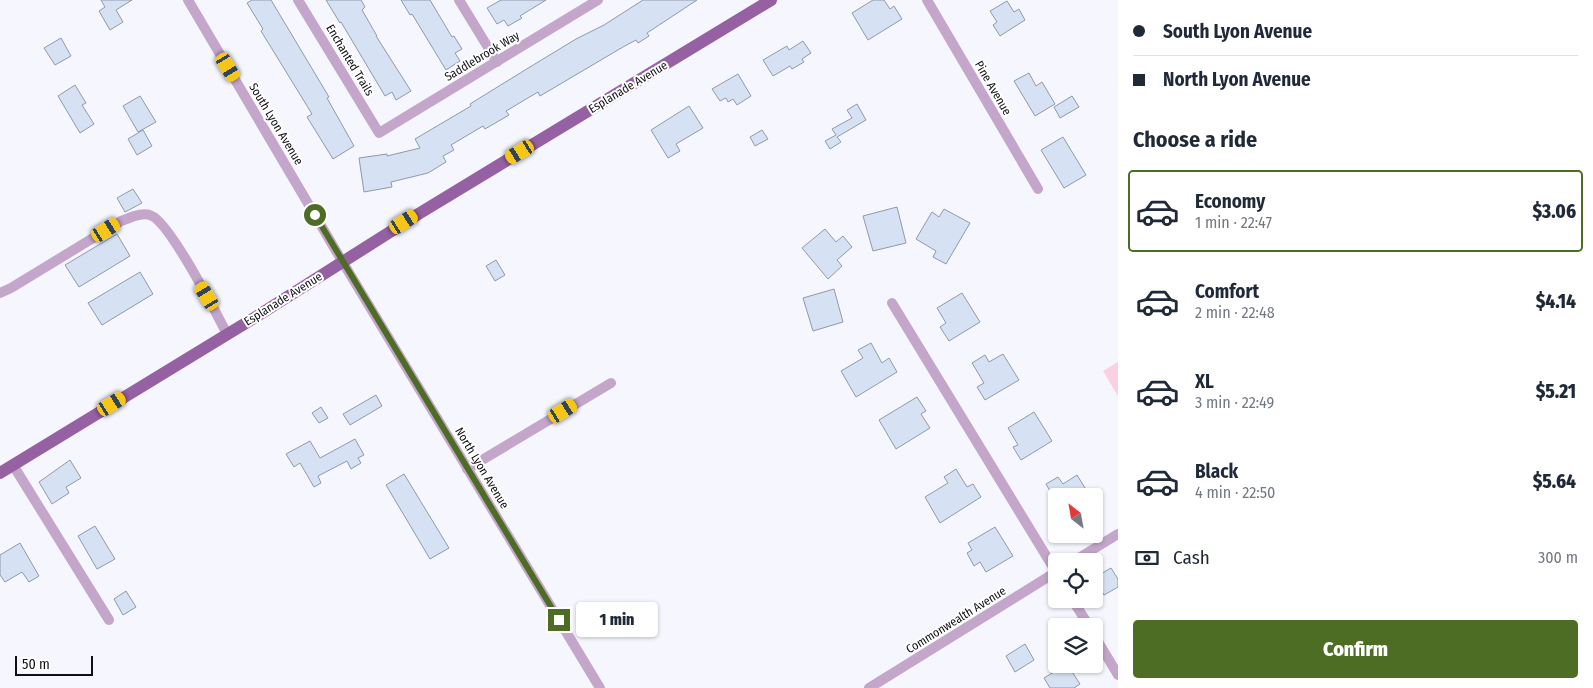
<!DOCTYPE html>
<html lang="en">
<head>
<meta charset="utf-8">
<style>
  :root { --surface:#fff; --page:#f6f6f7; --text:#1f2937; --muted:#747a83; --line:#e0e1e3; --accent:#4e6d24 }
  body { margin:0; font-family:"Fira Sans Condensed",sans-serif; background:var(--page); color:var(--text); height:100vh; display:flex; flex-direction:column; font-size:19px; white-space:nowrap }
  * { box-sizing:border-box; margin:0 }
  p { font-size:16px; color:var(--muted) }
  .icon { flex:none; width:28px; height:28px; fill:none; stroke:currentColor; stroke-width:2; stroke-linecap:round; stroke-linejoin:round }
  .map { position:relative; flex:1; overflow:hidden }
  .details { display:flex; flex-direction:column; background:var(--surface); width:475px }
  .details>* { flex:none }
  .guide { display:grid; align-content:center; height:110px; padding:0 15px; background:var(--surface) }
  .needle { width:32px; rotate:329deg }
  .tools { position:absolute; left:1048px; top:488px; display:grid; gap:10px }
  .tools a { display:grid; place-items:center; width:55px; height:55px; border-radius:5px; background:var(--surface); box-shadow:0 1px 4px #0004; font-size:25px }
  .scale { position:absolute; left:15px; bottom:12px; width:78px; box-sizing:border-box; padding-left:5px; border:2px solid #0f0f15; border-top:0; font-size:14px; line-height:18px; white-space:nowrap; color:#0f0f15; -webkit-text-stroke:4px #fff; paint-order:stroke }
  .end { position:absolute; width:22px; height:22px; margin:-11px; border:6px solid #4e6d24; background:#fff; box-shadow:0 0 0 2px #fff }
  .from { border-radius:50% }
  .bubble { position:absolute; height:35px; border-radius:5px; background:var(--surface); box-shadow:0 1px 4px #0004; font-size:16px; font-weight:800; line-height:35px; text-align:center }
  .car { position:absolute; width:15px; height:30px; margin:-15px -8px; border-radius:6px; box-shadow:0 0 4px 1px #0007; background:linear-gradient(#f5c518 24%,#345 0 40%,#f5c518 0 76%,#345 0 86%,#f5c518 0) }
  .guide b { display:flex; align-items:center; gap:18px; height:48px; font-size:19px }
  .guide b+b { border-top:1px solid var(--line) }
  .guide i { width:12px; height:12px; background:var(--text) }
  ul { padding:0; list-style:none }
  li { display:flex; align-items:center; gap:15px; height:82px; margin:0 10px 8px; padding:0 5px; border:2px solid transparent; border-radius:5px }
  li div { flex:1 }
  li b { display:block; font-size:19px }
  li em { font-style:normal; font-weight:800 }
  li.active { border-color:var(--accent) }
  li>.icon { width:45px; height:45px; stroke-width:1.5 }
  h2 { padding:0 15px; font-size:22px; line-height:60px }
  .pay { display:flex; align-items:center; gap:12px; height:55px; padding:0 15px; font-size:19px }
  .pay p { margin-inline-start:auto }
  .primary-button { display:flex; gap:10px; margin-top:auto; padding:10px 15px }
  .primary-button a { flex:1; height:58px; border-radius:5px; background:var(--accent); color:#fff; font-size:20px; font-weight:800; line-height:58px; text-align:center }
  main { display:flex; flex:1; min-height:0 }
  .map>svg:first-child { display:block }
  .green { fill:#fccfe2 }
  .building { fill:#d6e2f4; stroke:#8e9aaa }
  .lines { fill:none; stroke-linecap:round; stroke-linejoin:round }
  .minor { stroke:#c3a6ca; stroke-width:10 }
  .major { stroke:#9661a2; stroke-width:12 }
  .route { stroke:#4e6d24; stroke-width:6 }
  .labels { text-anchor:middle; stroke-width:4; stroke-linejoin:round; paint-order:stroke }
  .street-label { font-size:12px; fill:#0f0f15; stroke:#fff }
</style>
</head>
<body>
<main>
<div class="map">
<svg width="1118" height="688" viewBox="0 0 1118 688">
  <rect width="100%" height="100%" fill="#f6f6fe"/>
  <polygon class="green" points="1118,362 1118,396 1103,371"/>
  <g class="building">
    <polygon points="101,0 132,0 116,10 123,22 110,30 99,11 105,7"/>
    <polygon points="252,0 271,0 329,97 327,98 354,146 333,159 307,117 312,114 261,31 263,29 247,3"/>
    <polygon points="326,0 361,0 365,7 362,10 377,36 376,36 411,91 396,100 392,92 385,96 341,22 340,23"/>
    <polygon points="401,0 430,0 452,37 454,36 462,49 455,53 460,61 446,70 412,14 410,15"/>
    <polygon points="501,0 546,0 520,16 522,18 508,26 504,20 497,24 487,8"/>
    <polygon points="643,0 697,0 647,33 649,36 638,43 636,40 623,47 540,96 538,92 506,111 509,115 485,129 483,126 451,145 454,150 443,156 446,162 428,173 391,182 392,187 364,192 359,158 387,154 387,156 420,148 415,139 471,106 470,104 525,70 576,39 604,25"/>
    <polygon points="873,0 884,0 890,9 894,6 902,19 868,40 852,13"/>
    <polygon points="1007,1 1014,12 1019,9 1025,20 1000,36 993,25 997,22 990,11"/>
    <polygon points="61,38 71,56 55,65 44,48"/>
    <polygon points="803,41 811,53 802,59 804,62 792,69 790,66 773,76 763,60 787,46 789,50"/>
    <polygon points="1029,73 1036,86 1042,82 1055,104 1035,116 1014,81"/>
    <polygon points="738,74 751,96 737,105 733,99 728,102 726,98 720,101 712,89"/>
    <polygon points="75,85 86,103 82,105 94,124 80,133 58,96"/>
    <polygon points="140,96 156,122 138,132 123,106"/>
    <polygon points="1072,96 1079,107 1060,118 1054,107"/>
    <polygon points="857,104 866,120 837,137 841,142 830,149 825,141 836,135 832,129 852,118 847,110"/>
    <polygon points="689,106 703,128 676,144 680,151 668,158 651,130"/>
    <polygon points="143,130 152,146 137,155 128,139"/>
    <polygon points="762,130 768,139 755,146 750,137"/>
    <polygon points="1063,137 1086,175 1064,188 1041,150"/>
    <polygon points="133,189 142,203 125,212 117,198"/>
    <polygon points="897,207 906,243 873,251 863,216"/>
    <polygon points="944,209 970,223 946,264 933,257 936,251 916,239 932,212 939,217"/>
    <polygon points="825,229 836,242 843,236 852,247 837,260 842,266 828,279 802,248"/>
    <polygon points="117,234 130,256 79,287 65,265"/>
    <polygon points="496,260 505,275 495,281 486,266"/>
    <polygon points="140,272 153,294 102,325 88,303"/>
    <polygon points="834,289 843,322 813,331 803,298"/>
    <polygon points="962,293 980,322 949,341 940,327 946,323 937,308"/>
    <polygon points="871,343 882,363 889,358 897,372 856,397 841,371 863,358 858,350"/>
    <polygon points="1003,354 1019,380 985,400 977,387 984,383 972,363 985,355 989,362"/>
    <polygon points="376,395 382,406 350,425 343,414"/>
    <polygon points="917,397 926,411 921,414 930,428 896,449 879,420"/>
    <polygon points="321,407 328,418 319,423 312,413"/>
    <polygon points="1034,412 1052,441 1021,460 1013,447 1018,445 1008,428"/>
    <polygon points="355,439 364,455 358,458 361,463 351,469 347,461 318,476 321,483 314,487 300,463 294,467 286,454 310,441 320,458"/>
    <polygon points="70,460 81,478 66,487 69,493 52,504 39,482"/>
    <polygon points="956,469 967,487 973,484 981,497 940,523 925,497 948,483 944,477"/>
    <polygon points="404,474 449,548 430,559 386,485"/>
    <polygon points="1077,475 1090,496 1053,496 1046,484 1058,477 1063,484"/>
    <polygon points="95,526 115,559 97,569 78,536"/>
    <polygon points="995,527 1013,556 986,572 980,562 974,566 967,553 972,550 968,543"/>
    <polygon points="20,543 39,576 29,582 22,572 5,582 0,575 0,555"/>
    <polygon points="1111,568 1118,579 1118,587 1104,595 1094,578"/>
    <polygon points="126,591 136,607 123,615 114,599"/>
    <polygon points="1025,644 1034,660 1015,672 1006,656"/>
    <polygon points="1067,664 1080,684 1074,688 1050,688 1044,678"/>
  </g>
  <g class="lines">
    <g class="minor">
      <polyline points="188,0 342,261 600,688"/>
      <polyline points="298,0 379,133 598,0"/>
      <polyline points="459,0 497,62"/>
      <polyline points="927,0 1038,189"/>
      <path d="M0,293L11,288L121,221C130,218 143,211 152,216C170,224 216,312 227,334"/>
      <polyline points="892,303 1056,572"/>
      <polyline points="13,465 109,620"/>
      <polyline points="467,469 611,383"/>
      <polyline points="1074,561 1118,534"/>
      <polyline points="1072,599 1089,626"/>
      <polyline points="1094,635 1118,675"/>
      <polyline points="869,688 1056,572"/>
    </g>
    <polyline class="major" points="0,473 254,318 420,213 771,0"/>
  </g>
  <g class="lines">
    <polyline class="route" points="315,215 559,620"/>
  </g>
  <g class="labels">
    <g class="street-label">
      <text transform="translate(482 56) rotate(-31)" y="4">Saddlebrook Way</text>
      <text transform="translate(350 60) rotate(59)" y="4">Enchanted Trails</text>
      <text transform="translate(628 87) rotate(-31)" y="4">Esplanade Avenue</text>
      <text transform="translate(993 88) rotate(60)" y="4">Pine Avenue</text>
      <text transform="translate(276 124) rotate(59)" y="4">South Lyon Avenue</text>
      <text transform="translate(283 299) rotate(-32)" y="4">Esplanade Avenue</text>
      <text transform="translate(482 468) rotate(59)" y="4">North Lyon Avenue</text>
      <text transform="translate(956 620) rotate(-32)" y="4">Commonwealth Avenue</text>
    </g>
  </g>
</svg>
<div class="tools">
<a><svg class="needle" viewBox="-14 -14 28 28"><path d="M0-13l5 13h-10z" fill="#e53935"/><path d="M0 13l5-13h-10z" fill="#747a83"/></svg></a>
<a><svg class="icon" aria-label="locate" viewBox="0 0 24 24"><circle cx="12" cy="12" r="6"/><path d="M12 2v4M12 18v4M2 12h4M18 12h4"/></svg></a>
<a><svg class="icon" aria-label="layers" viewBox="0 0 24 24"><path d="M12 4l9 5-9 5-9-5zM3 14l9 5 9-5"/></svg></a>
</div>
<div class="scale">50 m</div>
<i class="end from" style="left:315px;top:215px"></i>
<i class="end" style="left:559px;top:620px"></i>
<div class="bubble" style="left:576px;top:602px;width:82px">1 min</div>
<i class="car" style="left:228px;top:67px;rotate:149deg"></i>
<i class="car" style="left:520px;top:152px;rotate:239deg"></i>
<i class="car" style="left:404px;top:222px;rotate:58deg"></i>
<i class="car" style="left:106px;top:230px;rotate:58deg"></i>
<i class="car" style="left:207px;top:296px;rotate:329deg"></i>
<i class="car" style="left:112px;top:404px;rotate:58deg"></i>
<i class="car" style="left:563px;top:411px;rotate:59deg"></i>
</div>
<section class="details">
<div class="guide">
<b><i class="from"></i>South Lyon Avenue</b>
<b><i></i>North Lyon Avenue</b>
</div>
<h2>Choose a ride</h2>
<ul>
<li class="active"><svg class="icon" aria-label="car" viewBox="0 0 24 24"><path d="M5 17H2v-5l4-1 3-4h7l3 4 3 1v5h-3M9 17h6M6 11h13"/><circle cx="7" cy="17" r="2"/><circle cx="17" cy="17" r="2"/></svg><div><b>Economy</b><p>1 min · 22:47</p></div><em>$3.06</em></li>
<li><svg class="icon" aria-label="car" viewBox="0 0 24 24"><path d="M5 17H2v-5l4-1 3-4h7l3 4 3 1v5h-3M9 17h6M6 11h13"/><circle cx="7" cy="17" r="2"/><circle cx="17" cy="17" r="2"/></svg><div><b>Comfort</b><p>2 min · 22:48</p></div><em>$4.14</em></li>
<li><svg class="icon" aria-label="car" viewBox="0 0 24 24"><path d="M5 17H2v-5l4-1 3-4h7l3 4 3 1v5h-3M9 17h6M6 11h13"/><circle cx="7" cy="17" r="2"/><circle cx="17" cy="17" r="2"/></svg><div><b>XL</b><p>3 min · 22:49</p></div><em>$5.21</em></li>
<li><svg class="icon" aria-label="car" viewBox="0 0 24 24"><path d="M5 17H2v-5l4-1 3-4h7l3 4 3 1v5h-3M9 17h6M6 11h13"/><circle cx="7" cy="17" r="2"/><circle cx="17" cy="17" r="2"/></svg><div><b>Black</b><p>4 min · 22:50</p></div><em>$5.64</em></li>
</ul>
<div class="pay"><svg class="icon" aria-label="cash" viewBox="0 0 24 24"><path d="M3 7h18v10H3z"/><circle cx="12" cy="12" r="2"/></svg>Cash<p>300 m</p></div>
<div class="primary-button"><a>Confirm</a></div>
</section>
</main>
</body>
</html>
